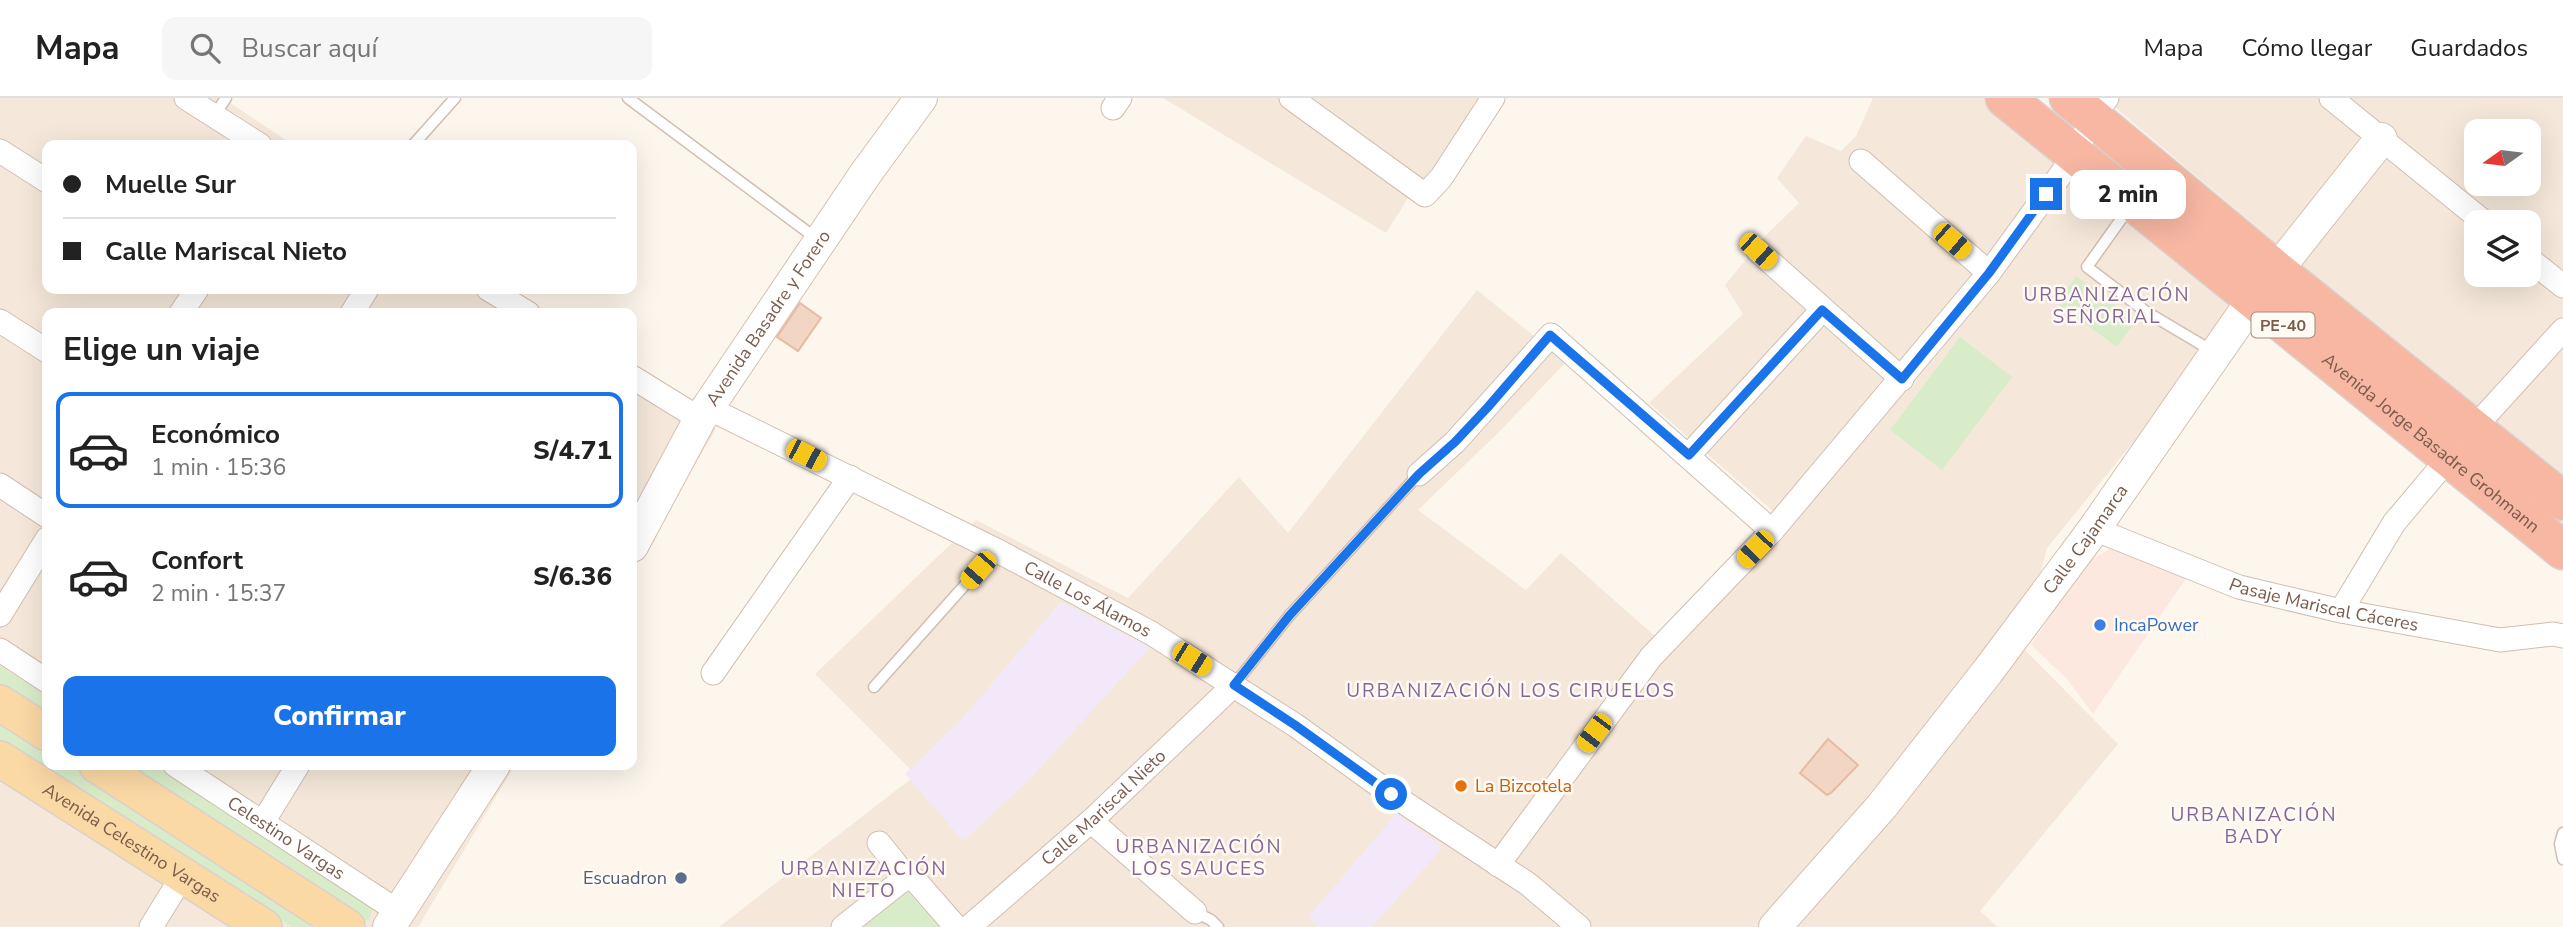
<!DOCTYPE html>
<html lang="es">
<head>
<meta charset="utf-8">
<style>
  :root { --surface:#fff; --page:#f6f6f6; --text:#222; --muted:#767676; --line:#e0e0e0; --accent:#1a73e8 }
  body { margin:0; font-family:"Nunito Sans",sans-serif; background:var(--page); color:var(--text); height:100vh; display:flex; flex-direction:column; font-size:26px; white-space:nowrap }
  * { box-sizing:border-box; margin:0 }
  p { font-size:23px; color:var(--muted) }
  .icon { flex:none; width:38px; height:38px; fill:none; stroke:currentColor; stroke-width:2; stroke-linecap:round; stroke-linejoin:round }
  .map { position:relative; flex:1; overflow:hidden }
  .side { position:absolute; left:42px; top:210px; width:595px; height:462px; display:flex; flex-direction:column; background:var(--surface); border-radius:14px; box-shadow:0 7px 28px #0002 }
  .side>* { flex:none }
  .banner { position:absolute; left:42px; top:42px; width:595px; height:154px; border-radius:14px; box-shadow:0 7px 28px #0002; display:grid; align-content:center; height:154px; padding:0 21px; background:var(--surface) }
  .needle { width:46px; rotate:256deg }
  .buttons { position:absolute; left:2464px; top:21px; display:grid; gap:14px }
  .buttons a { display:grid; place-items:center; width:77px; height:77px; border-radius:14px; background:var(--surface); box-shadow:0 7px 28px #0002; font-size:35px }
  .end { position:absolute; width:32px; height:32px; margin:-16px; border:9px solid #1a73e8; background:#fff; box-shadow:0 0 0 4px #fff }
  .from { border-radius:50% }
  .bubble { position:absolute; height:49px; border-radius:14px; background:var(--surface); box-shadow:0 7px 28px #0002; font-size:23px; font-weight:800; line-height:49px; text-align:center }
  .car { position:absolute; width:21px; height:42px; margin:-21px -10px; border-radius:9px; box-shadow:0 0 5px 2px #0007; background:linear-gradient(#f5c518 24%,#345 0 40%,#f5c518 0 76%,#345 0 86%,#f5c518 0) }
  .banner b { display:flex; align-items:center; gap:24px; height:66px; font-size:26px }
  .banner b+b { border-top:2px solid var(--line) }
  .banner i { width:18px; height:18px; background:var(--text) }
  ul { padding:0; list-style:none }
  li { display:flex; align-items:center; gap:21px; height:116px; margin:0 14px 10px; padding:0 7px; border:4px solid transparent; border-radius:14px }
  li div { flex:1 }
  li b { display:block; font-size:26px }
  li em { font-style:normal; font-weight:800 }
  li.on { border-color:var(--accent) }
  li>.icon { width:63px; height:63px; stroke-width:1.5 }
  h2 { padding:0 21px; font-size:32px; line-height:84px }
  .cta { display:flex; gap:14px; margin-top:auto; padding:14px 21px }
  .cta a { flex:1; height:80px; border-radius:14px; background:var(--accent); color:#fff; font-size:28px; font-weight:800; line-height:80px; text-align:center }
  header { display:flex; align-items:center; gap:42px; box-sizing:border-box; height:98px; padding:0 35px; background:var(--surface); border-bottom:2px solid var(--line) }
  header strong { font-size:33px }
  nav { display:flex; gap:38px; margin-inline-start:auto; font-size:24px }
  .search { width:490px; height:63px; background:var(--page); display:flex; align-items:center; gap:18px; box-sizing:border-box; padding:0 24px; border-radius:14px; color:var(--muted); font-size:26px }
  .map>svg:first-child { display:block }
  .residential { fill:#f5e8da; fill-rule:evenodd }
  .commercial { fill:#fde8e0 }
  .education { fill:#f3e8fa }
  .green { fill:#d8ecc9 }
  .building { fill:#f3d5c3; stroke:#e6bba3; stroke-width:2 }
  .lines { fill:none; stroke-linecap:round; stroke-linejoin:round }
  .lane-casing { stroke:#d1beb0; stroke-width:13 }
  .street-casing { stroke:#d1beb0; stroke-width:25 }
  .secondary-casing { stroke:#d6c0b0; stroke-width:34 }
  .primary-casing { stroke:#dad1cd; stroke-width:38 }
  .highway-casing { stroke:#dad1cd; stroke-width:41 }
  .lane { stroke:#fff; stroke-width:10 }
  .street { stroke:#fff; stroke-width:23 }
  .secondary { stroke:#fff; stroke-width:32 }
  .primary { stroke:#fbd9a5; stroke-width:35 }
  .highway { stroke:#f7b7a3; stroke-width:38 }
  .route { stroke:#1a73e8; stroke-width:9 }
  .shop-dot { fill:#3f7fe0; stroke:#fffaf3; stroke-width:2.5 }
  .food-dot { fill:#e8710a; stroke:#fffaf3; stroke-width:2.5 }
  .service-dot { fill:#5c6f8a; stroke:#fffaf3; stroke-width:2.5 }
  .labels { text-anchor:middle; stroke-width:5; stroke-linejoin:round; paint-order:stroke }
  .shield { fill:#fffaf3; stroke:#a28b7f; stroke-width:2 }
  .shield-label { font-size:16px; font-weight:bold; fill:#7a5c4d }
  .street-label { font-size:18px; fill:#7a5c4d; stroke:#fffaf3 }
  .shop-label { font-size:18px; fill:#366cbe; stroke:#fffaf3; text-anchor:start }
  .food-label { font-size:18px; fill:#c56008; stroke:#fffaf3; text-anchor:start }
  .service-label { font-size:18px; fill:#4e5e75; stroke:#fffaf3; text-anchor:end }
  .neighbourhood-label { font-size:19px; letter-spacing:2px; fill:#846695; stroke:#fffaf3 }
</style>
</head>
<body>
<header>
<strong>Mapa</strong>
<div class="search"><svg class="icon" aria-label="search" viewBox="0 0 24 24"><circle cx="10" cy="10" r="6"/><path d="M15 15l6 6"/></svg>Buscar aquí</div>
<nav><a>Mapa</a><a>Cómo llegar</a><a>Guardados</a></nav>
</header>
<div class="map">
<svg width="2563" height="829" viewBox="0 0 2563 829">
  <rect width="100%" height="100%" fill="#fdf6ec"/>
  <g class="residential">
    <polygon points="0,0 223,0 293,47 47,47 47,191 508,191 544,215 47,215 47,667 515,667 418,829 0,829"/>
    <polygon points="1163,0 1486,0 1436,76 1410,97 1386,135"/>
    <polygon points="1873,0 1993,0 2238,201 2135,342 2047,450 2021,548 2118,646 1980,813 1998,829 719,829 916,677 815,576 976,422 1128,500 1239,379 1288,435 1477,192 1566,264 1500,333 1418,412 1526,492 1561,455 1657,540 1775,415 1649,305 1743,216 1725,187 1766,137 1799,105 1777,80 1806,38 1841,53 1856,38"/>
    <path d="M2104,0H2563V387ZM2476,33H2529V86H2476ZM2476,124H2529V177H2476Z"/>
    <polygon points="632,274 716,331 632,472"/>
  </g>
  <polygon class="commercial" points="2111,450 2189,476 2093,616 2067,581 2031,547 2086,465"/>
  <g class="education">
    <polygon points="1061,504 1150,549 1030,681 963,743 905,676 960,623"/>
    <polygon points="1397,715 1443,749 1372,829 1318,829 1308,819"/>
  </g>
  <g class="green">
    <polygon points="2076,178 2136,222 2117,249 2057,205"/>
    <polygon points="1960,239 2012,279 1942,372 1890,332"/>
    <polygon points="0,568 47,598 47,625 0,595"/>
    <polygon points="0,613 47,644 47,667 83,667 334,829 292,829 0,644"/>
    <polygon points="112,667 154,667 369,805 373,810 369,822 359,825 322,803 285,765 232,732 177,708"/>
    <polygon points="903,789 940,829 856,829"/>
  </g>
  <g class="building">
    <polygon points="800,205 821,220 798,253 777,239"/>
    <polygon points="1828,641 1858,667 1831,695 1827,697 1800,675"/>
  </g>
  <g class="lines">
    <defs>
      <g id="lane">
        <polyline points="628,0 817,141"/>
        <polyline points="214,18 226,0"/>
        <polyline points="413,47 455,0"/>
        <polyline points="2129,110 2087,169 2145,213 2214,254"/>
        <polyline points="1234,587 1289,518 1419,376"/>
        <polyline points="874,589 996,452"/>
        <polyline points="2563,735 2560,746 2563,761"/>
        <polyline points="1195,814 1211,822 1218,829"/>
      </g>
      <g id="street">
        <polyline points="186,0 260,47"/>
        <polyline points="1291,0 1425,97 1441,80 1493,0"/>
        <polyline points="2331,0 2484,124"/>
        <polyline points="1113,10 1120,0"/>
        <polyline points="0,53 47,83"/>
        <polyline points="1861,63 1989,175"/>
        <polyline points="1758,153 1902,281"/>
        <polyline points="2529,161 2563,188"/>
        <polyline points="488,191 528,215"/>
        <polyline points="181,215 197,191"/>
        <polyline points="352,215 367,191"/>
        <polyline points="0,223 47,253"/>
        <polyline points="632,279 700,321"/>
        <path id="s1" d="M708,310L996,452L1151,535L1295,627L1391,696L1528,786L1579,829"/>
        <polyline points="1689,357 1822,212"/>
        <polyline points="1419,376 1455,344 1551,237 1772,433"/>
        <polyline points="0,387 47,418"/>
        <path id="s2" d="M2094,431L2239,489L2341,513L2500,542L2553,536L2563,538"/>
        <polyline points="2341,513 2394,425 2473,331 2563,232"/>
        <polyline points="0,517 47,441"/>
        <polyline points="0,552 47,583"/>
        <polyline points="713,575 850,379"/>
        <path id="s3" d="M175,667L399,814"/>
        <polyline points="1091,723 1195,814"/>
        <polyline points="263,724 298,667"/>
        <polyline points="879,745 907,780 915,782 956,829"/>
        <polyline points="1498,767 1651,559 1772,433 1989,175 2075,57 2092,19 2107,0"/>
        <polyline points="151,829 183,777"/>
        <polyline points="843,829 900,784 907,780"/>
        <path id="s4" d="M969,829L1091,723L1234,587"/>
      </g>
      <g id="secondary">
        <path id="s5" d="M632,448L700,321L866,75L921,0"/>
        <polyline points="389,829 494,667"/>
        <path id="s6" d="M1775,829L1882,708L1988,573L2094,431L2253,202L2381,41"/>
      </g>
      <g id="primary">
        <polyline points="0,605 47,635"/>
        <path id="s7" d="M0,661L264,829"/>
        <polyline points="97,667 347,829"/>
      </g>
      <g id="highway">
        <path id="s8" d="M2005,0L2563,452"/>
        <polyline points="2069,0 2276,172 2563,403"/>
      </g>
    </defs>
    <use href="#lane" class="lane-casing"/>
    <use href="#street" class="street-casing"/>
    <use href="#secondary" class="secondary-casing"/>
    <use href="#primary" class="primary-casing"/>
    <use href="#highway" class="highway-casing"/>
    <use href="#lane" class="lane"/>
    <use href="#street" class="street"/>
    <use href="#secondary" class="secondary"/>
    <use href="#primary" class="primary"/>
    <use href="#highway" class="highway"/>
  </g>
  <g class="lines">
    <polyline class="route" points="1391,696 1295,627 1234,587 1289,518 1419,376 1455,344 1488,309 1550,237 1689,357 1822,212 1902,281 1989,175 2046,96"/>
  </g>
  <circle class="shop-dot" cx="2100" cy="527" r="7"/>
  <circle class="food-dot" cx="1461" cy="688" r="7"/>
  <circle class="service-dot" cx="681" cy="780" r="7"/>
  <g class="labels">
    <rect class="shield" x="2251.5" y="214.5" width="63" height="25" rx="5"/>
    <g class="shield-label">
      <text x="2283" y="233">PE-40</text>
    </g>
    <g class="street-label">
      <text dy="6" stroke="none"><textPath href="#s5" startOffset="266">Avenida Basadre y Forero</textPath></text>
      <text dy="6" stroke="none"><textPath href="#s8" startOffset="548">Avenida Jorge Basadre Grohmann</textPath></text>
      <text dy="6" stroke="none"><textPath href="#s6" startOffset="497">Calle Cajamarca</textPath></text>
      <text dy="6" stroke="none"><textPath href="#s1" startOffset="425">Calle Los Álamos</textPath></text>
      <text dy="6" stroke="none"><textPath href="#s2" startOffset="243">Pasaje Mariscal Cáceres</textPath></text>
      <text dy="6" stroke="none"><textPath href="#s4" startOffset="180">Calle Mariscal Nieto</textPath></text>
      <text dy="6" stroke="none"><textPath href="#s3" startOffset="133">Celestino Vargas</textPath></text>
      <text dy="6" stroke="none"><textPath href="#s7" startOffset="156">Avenida Celestino Vargas</textPath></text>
    </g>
    <g class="shop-label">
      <text x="2114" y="533">IncaPower</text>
    </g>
    <g class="food-label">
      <text x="1475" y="694">La Bizcotela</text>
    </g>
    <g class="service-label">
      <text x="667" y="786">Escuadron</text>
    </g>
    <g class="neighbourhood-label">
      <text x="2107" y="203">URBANIZACIÓN<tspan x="2107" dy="22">SEÑORIAL</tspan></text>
      <text x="1511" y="599">URBANIZACIÓN LOS CIRUELOS</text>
      <text x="2254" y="723">URBANIZACIÓN<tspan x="2254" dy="22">BADY</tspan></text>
      <text x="1199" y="755">URBANIZACIÓN<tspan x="1199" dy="22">LOS SAUCES</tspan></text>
      <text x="864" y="777">URBANIZACIÓN<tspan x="864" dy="22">NIETO</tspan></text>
    </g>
  </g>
</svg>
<div class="buttons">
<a><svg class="needle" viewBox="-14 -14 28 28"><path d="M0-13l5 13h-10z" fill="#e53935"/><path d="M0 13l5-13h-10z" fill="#767676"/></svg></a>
<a><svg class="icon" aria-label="layers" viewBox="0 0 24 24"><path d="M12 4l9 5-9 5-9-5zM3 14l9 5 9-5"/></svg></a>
</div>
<i class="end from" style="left:1391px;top:696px"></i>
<i class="end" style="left:2046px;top:96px"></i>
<div class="bubble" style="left:2070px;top:72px;width:116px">2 min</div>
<i class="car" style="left:1952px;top:143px;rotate:131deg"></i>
<i class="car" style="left:1758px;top:153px;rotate:132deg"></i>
<i class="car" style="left:806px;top:357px;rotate:117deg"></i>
<i class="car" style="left:1755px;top:451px;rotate:224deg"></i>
<i class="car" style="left:978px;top:472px;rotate:221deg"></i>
<i class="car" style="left:1192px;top:561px;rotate:122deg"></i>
<i class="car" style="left:1594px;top:635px;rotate:217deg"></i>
<div class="banner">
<b><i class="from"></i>Muelle Sur</b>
<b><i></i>Calle Mariscal Nieto</b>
</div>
<section class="side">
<h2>Elige un viaje</h2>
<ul>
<li class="on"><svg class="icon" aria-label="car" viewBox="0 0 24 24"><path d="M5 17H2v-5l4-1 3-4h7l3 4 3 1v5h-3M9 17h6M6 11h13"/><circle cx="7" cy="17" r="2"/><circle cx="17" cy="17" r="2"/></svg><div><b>Económico</b><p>1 min · 15:36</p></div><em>S/4.71</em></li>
<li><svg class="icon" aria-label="car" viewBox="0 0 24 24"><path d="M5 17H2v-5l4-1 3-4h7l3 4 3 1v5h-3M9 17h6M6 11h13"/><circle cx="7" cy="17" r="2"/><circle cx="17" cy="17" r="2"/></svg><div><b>Confort</b><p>2 min · 15:37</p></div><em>S/6.36</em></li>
</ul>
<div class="cta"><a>Confirmar</a></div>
</section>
</div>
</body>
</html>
